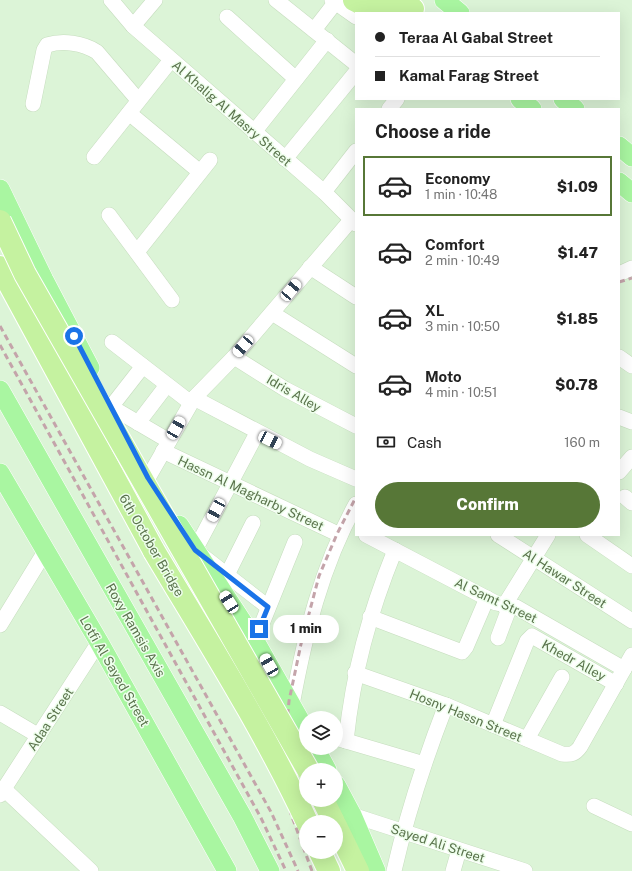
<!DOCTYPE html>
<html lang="en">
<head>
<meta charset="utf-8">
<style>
  :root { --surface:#fff; --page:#f6f6f6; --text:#222; --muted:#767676; --line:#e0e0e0; --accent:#577737 }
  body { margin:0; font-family:"Public Sans",sans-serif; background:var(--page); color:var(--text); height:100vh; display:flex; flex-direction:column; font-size:15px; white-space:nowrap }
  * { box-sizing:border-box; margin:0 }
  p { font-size:13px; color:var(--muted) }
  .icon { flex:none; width:22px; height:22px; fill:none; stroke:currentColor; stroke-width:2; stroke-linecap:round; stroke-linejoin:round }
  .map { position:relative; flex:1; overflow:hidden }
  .panel { position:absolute; left:355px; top:108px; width:265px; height:428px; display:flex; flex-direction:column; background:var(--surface); border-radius:0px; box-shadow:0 4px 16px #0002 }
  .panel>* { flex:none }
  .top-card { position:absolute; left:355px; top:12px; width:265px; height:88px; border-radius:0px; box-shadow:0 4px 16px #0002; display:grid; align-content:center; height:88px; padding:0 20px; background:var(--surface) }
  .tools { position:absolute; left:299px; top:711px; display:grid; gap:8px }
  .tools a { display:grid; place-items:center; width:44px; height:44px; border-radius:50%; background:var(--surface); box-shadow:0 4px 16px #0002; font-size:20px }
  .end { position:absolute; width:18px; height:18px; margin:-9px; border:5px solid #1a73e8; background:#fff; box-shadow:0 0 0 2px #fff }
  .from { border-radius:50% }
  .bubble { position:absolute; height:28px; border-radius:14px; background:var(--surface); box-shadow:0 4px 16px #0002; font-size:13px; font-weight:800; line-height:28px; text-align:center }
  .car { position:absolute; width:12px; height:24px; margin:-12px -6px; border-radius:5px; box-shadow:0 0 3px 1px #0007; background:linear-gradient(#fff 24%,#345 0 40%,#fff 0 76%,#345 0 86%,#fff 0) }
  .top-card b { display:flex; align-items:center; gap:14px; height:38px; font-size:15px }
  .top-card b+b { border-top:1px solid var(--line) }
  .top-card i { width:10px; height:10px; background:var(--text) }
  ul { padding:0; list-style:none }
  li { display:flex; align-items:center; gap:12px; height:60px; margin:0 8px 6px; padding:0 12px; border:2px solid transparent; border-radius:0px }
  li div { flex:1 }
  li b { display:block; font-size:15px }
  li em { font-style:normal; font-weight:800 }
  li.active { border-color:var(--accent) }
  li>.icon { width:36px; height:36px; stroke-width:1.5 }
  h2 { padding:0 20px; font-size:18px; line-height:48px }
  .pay { display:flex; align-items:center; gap:10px; height:44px; padding:0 20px; font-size:15px }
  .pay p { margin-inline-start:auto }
  .cta { display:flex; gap:8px; margin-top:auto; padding:8px 20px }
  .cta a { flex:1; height:46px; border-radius:24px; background:var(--accent); color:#fff; font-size:16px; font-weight:800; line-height:46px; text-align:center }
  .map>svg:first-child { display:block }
  .residential { fill:#dcf4d7; fill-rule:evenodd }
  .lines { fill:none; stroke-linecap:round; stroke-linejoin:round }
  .minor-casing { stroke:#c6ddbe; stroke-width:16 }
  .major-casing { stroke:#fff; stroke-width:20 }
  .highway-casing { stroke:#fff; stroke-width:24 }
  .minor { stroke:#fff; stroke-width:15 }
  .major { stroke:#a9f6a1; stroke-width:19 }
  .highway { stroke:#c5f2a0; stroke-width:22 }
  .rail { stroke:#c4a4aa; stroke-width:3; stroke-dasharray:6 4; stroke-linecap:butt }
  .highway-bridge-casing { stroke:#fff; stroke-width:24; stroke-linecap:butt }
  .highway-bridge { stroke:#c5f2a0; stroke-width:22 }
  .route { stroke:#1a73e8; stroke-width:5 }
  .labels { text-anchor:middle; stroke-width:3; stroke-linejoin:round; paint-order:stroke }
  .street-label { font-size:13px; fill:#5a734c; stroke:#eefeec }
</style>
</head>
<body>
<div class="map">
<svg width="632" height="871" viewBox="0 0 632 871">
  <rect width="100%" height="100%" fill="#e8fbe6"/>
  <path class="residential" d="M0,0H632V871H0ZM356,13H619V99H356ZM356,109H619V535H356ZM306,718H336V748H306ZM306,770H336V800H306ZM306,822H336V852H306Z"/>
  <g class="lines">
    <defs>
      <g id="minor">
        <polyline points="111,0 133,26 324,192 356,224"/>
        <polyline points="276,0 356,64"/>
        <polyline points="332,0 356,17"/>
        <polyline points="227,17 296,79"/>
        <polyline points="133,26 155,0"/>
        <polyline points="314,30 335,3"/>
        <path d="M33,104L44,50L47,45C63,40 83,43 97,52L138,100"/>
        <polyline points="389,109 397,99"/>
        <polyline points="129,113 200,172"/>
        <polyline points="254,132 327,40"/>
        <polyline points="94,157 171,60"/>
        <polyline points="285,159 356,72"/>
        <polyline points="324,192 356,151"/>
        <polyline points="109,215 172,300"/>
        <polyline points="137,252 210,160"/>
        <polyline points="310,267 356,297"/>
        <polyline points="619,274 632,268"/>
        <polyline points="272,313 356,366"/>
        <polyline points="112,342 191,403"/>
        <polyline points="234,357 285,389 356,426"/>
        <polyline points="619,357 632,366"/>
        <polyline points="143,366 111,407 169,441"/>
        <polyline points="194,398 310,459 356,479"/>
        <polyline points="619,417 632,422"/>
        <polyline points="138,423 167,385"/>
        <polyline points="257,433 195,550 268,607"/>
        <polyline points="163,451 340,535"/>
        <polyline points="619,472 632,457"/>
        <polyline points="148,478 194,398 234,357 351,220"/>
        <polyline points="625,497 632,503"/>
        <polyline points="366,535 496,603 516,607 624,669"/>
        <polyline points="498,535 632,621"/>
        <polyline points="587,535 632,566"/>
        <polyline points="227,575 253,523"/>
        <polyline points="504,606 548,535"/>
        <polyline points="370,617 462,652 466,647 487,598"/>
        <polyline points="0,625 46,550"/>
        <polyline points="498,638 510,606"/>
        <polyline points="255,641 295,542"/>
        <path d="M355,673L446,705L562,754C571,755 575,754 580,747L632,655"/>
        <path d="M292,705C305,635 321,567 356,504"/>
        <polyline points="0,713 39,736"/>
        <polyline points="493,725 527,641 532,636 616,684"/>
        <polyline points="336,738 424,764"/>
        <polyline points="527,739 562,677"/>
        <path d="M346,741C353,673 369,614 395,550"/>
        <polyline points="4,789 91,871"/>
        <polyline points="0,795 99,642"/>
        <polyline points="594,806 632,824"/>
        <polyline points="352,815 525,871"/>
        <path d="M394,871C407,814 425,759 446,705"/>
        <polyline points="453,871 459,850"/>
      </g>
      <g id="major">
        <polyline points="444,0 460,13"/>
        <polyline points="520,99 532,109"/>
        <polyline points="563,99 575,109"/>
        <polyline points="619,146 632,157"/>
        <polyline points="619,182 632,193"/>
        <polyline points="0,189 44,280 90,368"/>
        <polyline points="0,390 242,816 270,871"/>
        <polyline points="0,473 99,642 227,871"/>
        <polyline points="179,525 255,641 306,731"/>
        <polyline points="315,748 327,770"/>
        <polyline points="336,785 352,815 376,871"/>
      </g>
      <g id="highway">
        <path d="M354,0C373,11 391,10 413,9"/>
        <polyline points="0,267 154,551"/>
        <polyline points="323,800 334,822"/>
        <polyline points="336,826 358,871"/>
        <polyline points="320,852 329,871"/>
      </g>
    </defs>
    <use href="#minor" class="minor-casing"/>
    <use href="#major" class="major-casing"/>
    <use href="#highway" class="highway-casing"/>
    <use href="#minor" class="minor"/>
    <use href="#major" class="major"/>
    <use href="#highway" class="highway"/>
    <g class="rail">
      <polyline points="619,282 632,278"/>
      <polyline points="0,326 271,812 298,871"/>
      <polyline points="0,345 261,818 286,871"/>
      <polyline points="312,871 291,814 285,743 289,701 301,644 319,576 337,534 356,497"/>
    </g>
    <defs>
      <g id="highway-bridge">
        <polyline points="0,221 25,274 308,770"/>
        <path d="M154,551C207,640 263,728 307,822"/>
      </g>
    </defs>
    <use href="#highway-bridge" class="highway-bridge-casing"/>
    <use href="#highway-bridge" class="highway-bridge"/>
  </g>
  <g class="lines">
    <polyline class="route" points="74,336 148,478 195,550 268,607 259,629"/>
  </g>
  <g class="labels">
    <g class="street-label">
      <text transform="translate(232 113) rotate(41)" y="5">Al Khalig Al Masry Street</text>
      <text transform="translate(294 393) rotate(30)" y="5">Idris Alley</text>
      <text transform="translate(251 493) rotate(25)" y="5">Hassn Al Magharby Street</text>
      <text transform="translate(152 545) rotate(60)" y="5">6th October Bridge</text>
      <text transform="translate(565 578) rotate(33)" y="5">Al Hawar Street</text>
      <text transform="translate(496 600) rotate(25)" y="5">Al Samt Street</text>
      <text transform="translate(136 630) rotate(60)" y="5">Roxy Ramsis Axis</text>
      <text transform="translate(574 660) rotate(29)" y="5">Khedr Alley</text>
      <text transform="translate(115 671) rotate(60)" y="5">Lotfi Al Sayed Street</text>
      <text transform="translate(466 715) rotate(22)" y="5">Hosny Hassn Street</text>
      <text transform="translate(50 719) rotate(-57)" y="5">Adaa Street</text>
      <text transform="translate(438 843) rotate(18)" y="5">Sayed Ali Street</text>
    </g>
  </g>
</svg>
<div class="tools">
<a><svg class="icon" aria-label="layers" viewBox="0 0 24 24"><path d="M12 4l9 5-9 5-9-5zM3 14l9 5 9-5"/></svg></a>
<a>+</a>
<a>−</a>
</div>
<i class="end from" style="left:74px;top:336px"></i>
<i class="end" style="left:259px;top:629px"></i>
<div class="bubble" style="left:273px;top:615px;width:66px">1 min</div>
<i class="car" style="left:291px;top:290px;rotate:40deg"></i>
<i class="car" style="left:243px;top:346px;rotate:221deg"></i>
<i class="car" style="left:176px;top:428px;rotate:30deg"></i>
<i class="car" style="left:270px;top:440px;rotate:116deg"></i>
<i class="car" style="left:216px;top:510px;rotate:208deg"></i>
<i class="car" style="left:229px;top:602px;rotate:327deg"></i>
<i class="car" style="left:269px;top:665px;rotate:330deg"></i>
<div class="top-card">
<b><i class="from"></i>Teraa Al Gabal Street</b>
<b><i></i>Kamal Farag Street</b>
</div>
<section class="panel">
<h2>Choose a ride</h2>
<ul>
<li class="active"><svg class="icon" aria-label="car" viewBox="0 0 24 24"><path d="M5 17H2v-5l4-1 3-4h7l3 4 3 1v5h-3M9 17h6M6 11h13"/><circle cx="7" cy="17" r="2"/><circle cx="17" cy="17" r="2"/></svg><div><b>Economy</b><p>1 min · 10:48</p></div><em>$1.09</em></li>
<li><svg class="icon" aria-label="car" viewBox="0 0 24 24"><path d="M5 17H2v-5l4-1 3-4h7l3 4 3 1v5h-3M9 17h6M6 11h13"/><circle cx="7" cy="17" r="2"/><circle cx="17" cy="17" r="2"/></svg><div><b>Comfort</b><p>2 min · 10:49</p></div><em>$1.47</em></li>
<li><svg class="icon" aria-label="car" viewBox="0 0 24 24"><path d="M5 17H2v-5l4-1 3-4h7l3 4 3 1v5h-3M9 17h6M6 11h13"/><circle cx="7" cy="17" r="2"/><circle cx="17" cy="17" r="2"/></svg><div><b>XL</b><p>3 min · 10:50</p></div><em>$1.85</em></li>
<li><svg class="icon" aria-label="car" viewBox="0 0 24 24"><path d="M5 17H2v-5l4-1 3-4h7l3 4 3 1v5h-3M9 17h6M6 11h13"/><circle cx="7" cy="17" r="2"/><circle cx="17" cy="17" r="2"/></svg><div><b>Moto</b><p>4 min · 10:51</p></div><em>$0.78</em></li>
</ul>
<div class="pay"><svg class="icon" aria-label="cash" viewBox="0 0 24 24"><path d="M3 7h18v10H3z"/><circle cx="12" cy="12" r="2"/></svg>Cash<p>160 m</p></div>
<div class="cta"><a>Confirm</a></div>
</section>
</div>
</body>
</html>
